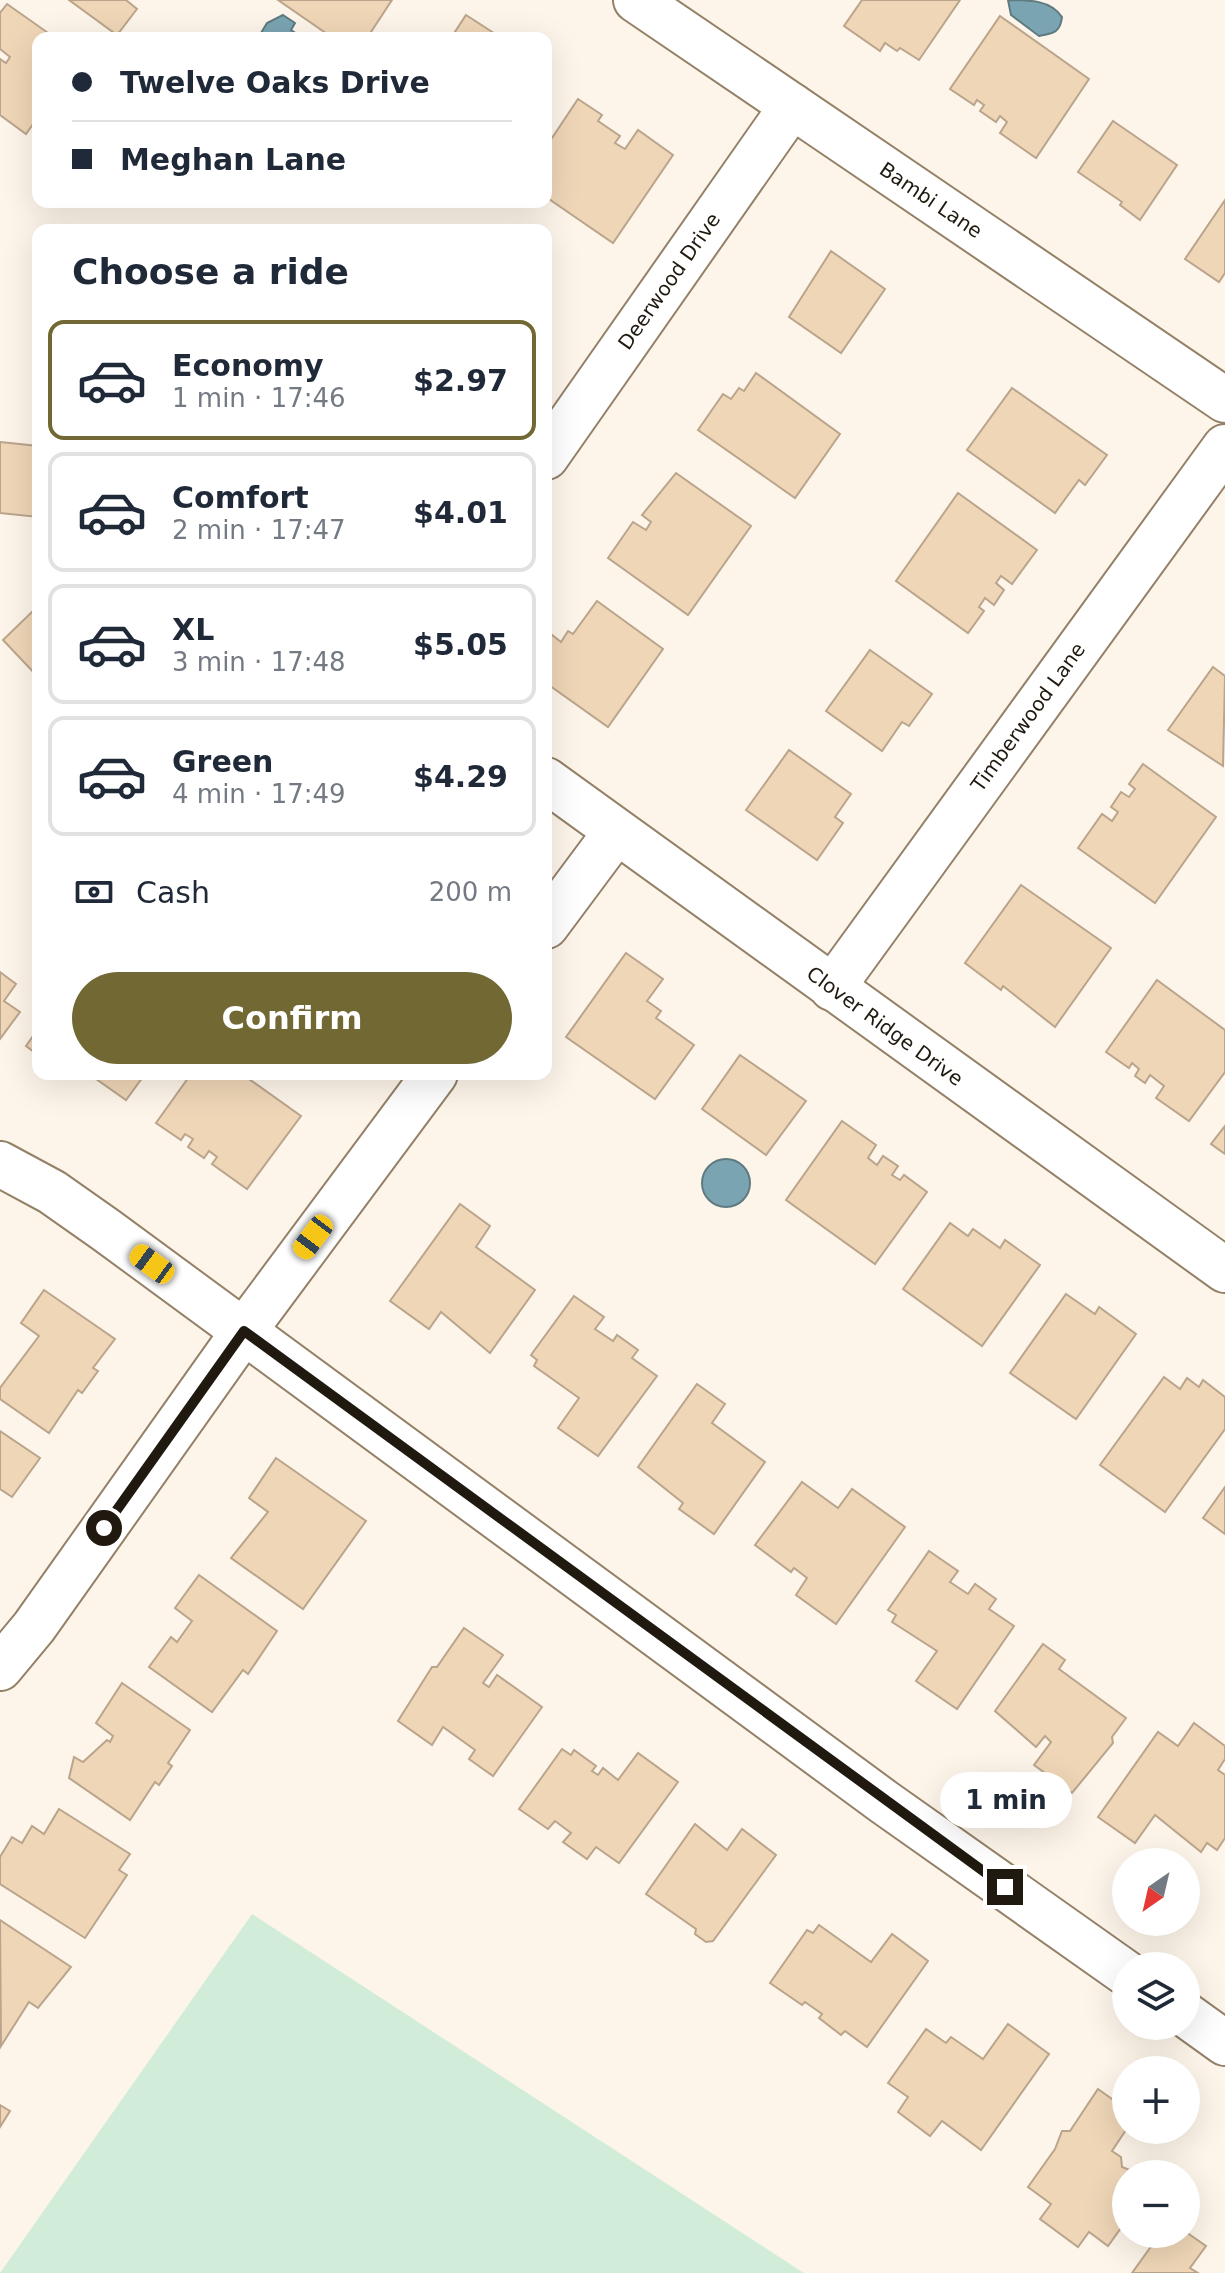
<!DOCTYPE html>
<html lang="en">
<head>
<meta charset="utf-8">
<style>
  :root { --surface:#fff; --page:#f6f6f7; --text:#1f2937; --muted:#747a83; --line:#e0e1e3; --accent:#716834 }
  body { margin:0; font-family:"DejaVu Sans",sans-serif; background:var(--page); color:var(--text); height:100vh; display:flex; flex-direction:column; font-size:30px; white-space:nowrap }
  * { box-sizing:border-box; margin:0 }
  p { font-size:26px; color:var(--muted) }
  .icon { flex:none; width:44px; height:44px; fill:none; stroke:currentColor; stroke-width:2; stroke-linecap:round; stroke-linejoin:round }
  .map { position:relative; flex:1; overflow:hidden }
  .drawer { position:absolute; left:32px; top:224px; width:520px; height:856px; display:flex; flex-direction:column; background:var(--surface); border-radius:16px; box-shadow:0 8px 32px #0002 }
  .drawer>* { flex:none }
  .guide { position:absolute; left:32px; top:32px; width:520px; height:176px; border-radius:16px; box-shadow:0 8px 32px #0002; display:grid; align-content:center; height:176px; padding:0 40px; background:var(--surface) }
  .needle { width:52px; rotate:214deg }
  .buttons { position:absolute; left:1112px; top:1848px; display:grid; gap:16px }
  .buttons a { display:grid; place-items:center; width:88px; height:88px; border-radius:50%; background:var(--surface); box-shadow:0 8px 32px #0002; font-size:40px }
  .end { position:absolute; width:36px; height:36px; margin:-18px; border:10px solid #20190f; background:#fff; box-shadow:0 0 0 4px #fff }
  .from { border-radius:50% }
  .bubble { position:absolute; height:56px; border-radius:28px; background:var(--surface); box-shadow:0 8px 32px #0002; font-size:26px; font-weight:700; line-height:56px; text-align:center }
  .car { position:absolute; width:24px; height:48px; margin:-24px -12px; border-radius:10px; box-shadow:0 0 6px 2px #0007; background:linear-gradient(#f5c518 24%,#345 0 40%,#f5c518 0 76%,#345 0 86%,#f5c518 0) }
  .guide b { display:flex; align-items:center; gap:28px; height:76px; font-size:30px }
  .guide b+b { border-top:2px solid var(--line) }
  .guide i { width:20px; height:20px; background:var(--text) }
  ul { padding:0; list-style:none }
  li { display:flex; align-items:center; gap:24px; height:120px; margin:0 16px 12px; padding:0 24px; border:4px solid var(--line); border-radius:16px }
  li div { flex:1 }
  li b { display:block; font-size:30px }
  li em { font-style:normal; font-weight:700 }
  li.current { border-color:var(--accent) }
  li>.icon { width:72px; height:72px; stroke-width:1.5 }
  h2 { padding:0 40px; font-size:36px; line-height:96px }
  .pay { display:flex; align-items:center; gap:20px; height:88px; padding:0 40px; font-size:30px }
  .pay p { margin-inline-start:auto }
  .button { display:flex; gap:16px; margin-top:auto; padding:16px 40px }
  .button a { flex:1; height:92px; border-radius:48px; background:var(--accent); color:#fff; font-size:32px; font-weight:700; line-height:92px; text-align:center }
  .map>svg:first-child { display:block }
  .green { fill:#d1edda }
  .water { fill:#7aa4b1; stroke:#5f7a80; stroke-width:2 }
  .building { fill:#efd6b7; stroke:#baa58c; stroke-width:2 }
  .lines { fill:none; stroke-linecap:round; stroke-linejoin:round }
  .minor-casing { stroke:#948067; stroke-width:48 }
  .minor { stroke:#fff; stroke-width:44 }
  .route { stroke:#20190f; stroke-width:10 }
  .labels { text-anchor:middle; stroke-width:7; stroke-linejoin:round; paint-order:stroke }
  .street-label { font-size:20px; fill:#20190f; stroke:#fff }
</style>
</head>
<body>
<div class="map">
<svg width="1225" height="2273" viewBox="0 0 1225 2273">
  <rect width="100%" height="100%" fill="#fef5ea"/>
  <polygon class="green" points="252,1914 804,2273 0,2273"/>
  <g class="water">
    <path d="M1008,0C1029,0 1051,0 1062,17C1060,34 1052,33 1039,36L1011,15Z"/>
    <polygon points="283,15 295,23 291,30 303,38 258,38 267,23"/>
    <circle cx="726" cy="1183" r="24"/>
  </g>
  <g class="building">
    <polygon points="69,0 126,0 137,9 117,35"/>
    <polygon points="278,0 392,0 367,38 333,38"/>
    <polygon points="862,0 960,0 919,60 900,48 897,51 885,43 880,51 844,26"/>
    <polygon points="7,4 51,35 55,34 61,38 38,38 38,117 26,134 0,115 0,59 6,63 10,57 0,49 0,13"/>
    <polygon points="466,15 500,37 500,38 451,38"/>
    <polygon points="1000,16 1089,79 1036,158 1000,133 1007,122 1000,116 996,122 980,111 984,105 977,100 974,105 950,89"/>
    <polygon points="578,99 602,115 598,121 620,136 615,143 625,149 638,130 673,155 613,243 546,197 546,147"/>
    <polygon points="1113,121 1177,165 1140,220 1120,205 1122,202 1078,172"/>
    <polygon points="1225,200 1225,273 1219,282 1185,259"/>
    <polygon points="831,251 885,289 841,353 789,317"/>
    <polygon points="756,373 840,434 795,498 698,430 723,394 731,399 739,388 744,391"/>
    <polygon points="1012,388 1107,455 1085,485 1079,480 1055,513 967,450"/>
    <polygon points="0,442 38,446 38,517 0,513"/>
    <polygon points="676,473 751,526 688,615 608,558 633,522 646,530 651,522 642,515"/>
    <polygon points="958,493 1037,550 1012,584 1001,576 996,583 1004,590 994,605 985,598 979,607 984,611 968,633 896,581"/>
    <polygon points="597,601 663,649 608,727 546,683 546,643 552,635 561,642 568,631 573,634"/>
    <polygon points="38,606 38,677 3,640"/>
    <polygon points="870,650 932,694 909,726 902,722 882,751 826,711"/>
    <polygon points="1213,667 1225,676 1223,766 1168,730"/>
    <polygon points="789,750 851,794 835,817 843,823 817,860 746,810"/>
    <polygon points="1143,764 1216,817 1155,903 1078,848 1102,814 1112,821 1118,812 1111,807 1121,792 1129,797 1135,789 1129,784"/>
    <polygon points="1021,885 1111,948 1055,1027 1003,986 1001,990 965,963"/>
    <polygon points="626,953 663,979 647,1001 661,1011 656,1018 694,1045 655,1099 566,1037"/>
    <polygon points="0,972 16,984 4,1001 20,1012 0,1039"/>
    <polygon points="1157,980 1225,1030 1225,1072 1189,1121 1156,1098 1164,1086 1150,1075 1145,1083 1135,1076 1139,1069 1132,1063 1129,1068 1106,1052"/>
    <polygon points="38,1029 38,1055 26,1046"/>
    <polygon points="740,1055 806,1101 766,1155 702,1109"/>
    <polygon points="89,1074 145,1074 126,1100"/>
    <polygon points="191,1074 242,1074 301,1116 247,1189 212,1164 217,1157 209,1151 204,1158 188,1147 193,1139 185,1134 181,1140 156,1123"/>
    <polygon points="842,1121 876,1145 868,1158 877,1165 883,1156 898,1166 892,1175 900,1180 904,1175 927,1192 875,1264 786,1200"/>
    <polygon points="1225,1126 1225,1154 1211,1144"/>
    <polygon points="460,1204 490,1226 476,1247 535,1290 490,1353 441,1312 429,1329 390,1301"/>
    <polygon points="950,1223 968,1236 973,1229 1000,1248 1005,1240 1040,1265 982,1346 903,1289"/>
    <polygon points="44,1290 115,1339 93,1368 98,1371 82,1393 78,1390 49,1433 0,1399 0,1388 39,1336 21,1323"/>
    <polygon points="1066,1294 1095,1314 1099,1307 1136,1334 1076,1419 1010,1373"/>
    <polygon points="574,1296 604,1317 595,1329 613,1341 617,1335 638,1350 632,1358 657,1376 598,1456 558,1428 579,1398 534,1366 537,1360 531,1355"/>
    <polygon points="1164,1377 1180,1389 1187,1378 1199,1387 1203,1380 1225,1397 1225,1429 1165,1512 1100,1465"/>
    <polygon points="697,1384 725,1404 712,1423 765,1462 714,1534 679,1509 683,1503 638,1467"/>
    <polygon points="0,1431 40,1458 12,1497 0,1489"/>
    <polygon points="276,1458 366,1521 303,1609 231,1558 268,1512 249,1498"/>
    <polygon points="802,1482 838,1508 852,1489 905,1527 836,1624 796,1595 807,1578 794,1568 791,1572 755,1545"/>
    <polygon points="1225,1487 1225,1534 1203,1518"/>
    <polygon points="929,1551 958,1571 950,1582 968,1594 975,1584 996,1599 989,1609 1014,1626 957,1709 916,1681 937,1651 892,1622 896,1615 888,1610"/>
    <polygon points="199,1575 277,1631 248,1674 243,1670 212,1712 149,1667 171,1637 177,1642 192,1621 175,1608"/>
    <polygon points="464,1628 503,1655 483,1683 489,1687 497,1675 542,1707 493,1776 469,1759 475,1750 443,1727 432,1745 398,1721 432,1667 437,1667"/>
    <polygon points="1043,1644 1065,1660 1059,1669 1126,1718 1112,1737 1113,1743 1072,1793 1034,1765 1051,1742 1045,1736 1036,1747 995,1711"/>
    <polygon points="122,1683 190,1730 168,1763 172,1766 159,1785 155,1782 130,1820 69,1778 74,1757 83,1762 107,1740 110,1742 113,1736 96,1723"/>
    <polygon points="1194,1723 1225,1746 1225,1759 1218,1770 1225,1775 1225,1838 1217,1850 1207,1843 1201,1852 1155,1815 1135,1843 1098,1817 1158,1732 1178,1746"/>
    <polygon points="562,1749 571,1755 574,1750 596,1766 592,1771 598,1775 603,1768 618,1780 638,1753 678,1782 619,1863 596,1847 587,1859 563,1842 571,1833 555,1821 548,1829 519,1809"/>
    <polygon points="59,1809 130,1854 119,1870 127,1875 85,1938 0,1884 0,1857 12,1837 22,1843 32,1826 44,1834"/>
    <polygon points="695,1824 727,1850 742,1829 776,1855 713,1941 706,1942 695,1934 696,1929 646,1894"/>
    <polygon points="0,1920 71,1967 38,2008 29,2002 1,2046"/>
    <polygon points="819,1925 871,1962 892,1934 928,1961 867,2047 845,2031 841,2035 819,2018 822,2014 805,2002 802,2005 770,1983 807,1930 813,1933"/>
    <polygon points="1008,2024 1049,2054 981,2150 942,2121 930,2136 898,2112 908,2097 888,2083 926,2029 946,2043 951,2037 983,2059"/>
    <polygon points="1098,2089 1126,2109 1126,2130 1112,2151 1121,2157 1122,2167 1140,2174 1126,2174 1126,2221 1108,2246 1089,2232 1078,2247 1040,2219 1051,2204 1028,2187 1055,2149 1062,2131 1070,2131"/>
    <polygon points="0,2105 10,2111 0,2127"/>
    <polygon points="1186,2232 1206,2246 1190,2268 1198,2273 1132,2273 1160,2234"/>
  </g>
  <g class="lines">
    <defs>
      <g id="minor">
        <polyline points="636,0 1225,400"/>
        <polyline points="546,457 792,106"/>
        <polyline points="546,780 1225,1270"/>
        <polyline points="546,926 616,832"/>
        <polyline points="832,988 1225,447"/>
        <polyline points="0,1164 52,1192 106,1230 884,1802 1126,1973"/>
        <polyline points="0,1668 34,1627 244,1331 435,1074"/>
        <polyline points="1186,2015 1225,2043"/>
      </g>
    </defs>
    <use href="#minor" class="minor-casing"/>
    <use href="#minor" class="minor"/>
  </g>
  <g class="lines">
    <polyline class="route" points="104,1528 244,1331 1005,1887"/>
  </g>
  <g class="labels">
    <g class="street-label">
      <text transform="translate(931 200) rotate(34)" y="7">Bambi Lane</text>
      <text transform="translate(669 281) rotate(-55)" y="7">Deerwood Drive</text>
      <text transform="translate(1028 717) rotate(-54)" y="7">Timberwood Lane</text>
      <text transform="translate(885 1026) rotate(36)" y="7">Clover Ridge Drive</text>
    </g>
  </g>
</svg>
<div class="buttons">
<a><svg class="needle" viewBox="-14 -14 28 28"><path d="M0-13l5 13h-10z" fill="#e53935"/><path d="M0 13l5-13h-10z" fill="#747a83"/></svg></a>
<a><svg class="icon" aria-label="layers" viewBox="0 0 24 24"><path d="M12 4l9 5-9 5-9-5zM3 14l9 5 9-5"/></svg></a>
<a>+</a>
<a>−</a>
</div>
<i class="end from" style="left:104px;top:1528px"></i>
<i class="end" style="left:1005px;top:1887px"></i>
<div class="bubble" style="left:940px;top:1772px;width:132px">1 min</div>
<i class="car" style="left:313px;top:1237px;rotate:217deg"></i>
<i class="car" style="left:152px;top:1264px;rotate:306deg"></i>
<div class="guide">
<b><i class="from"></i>Twelve Oaks Drive</b>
<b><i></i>Meghan Lane</b>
</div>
<section class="drawer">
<h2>Choose a ride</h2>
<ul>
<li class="current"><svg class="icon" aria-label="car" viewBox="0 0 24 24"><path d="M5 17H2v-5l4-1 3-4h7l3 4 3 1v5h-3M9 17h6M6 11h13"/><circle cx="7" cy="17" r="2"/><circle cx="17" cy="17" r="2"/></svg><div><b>Economy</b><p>1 min · 17:46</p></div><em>$2.97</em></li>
<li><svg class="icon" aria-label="car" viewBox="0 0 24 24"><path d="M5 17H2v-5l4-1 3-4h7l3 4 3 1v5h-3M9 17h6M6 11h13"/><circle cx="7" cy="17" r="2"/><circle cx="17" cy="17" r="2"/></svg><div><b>Comfort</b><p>2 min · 17:47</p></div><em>$4.01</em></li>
<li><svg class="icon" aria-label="car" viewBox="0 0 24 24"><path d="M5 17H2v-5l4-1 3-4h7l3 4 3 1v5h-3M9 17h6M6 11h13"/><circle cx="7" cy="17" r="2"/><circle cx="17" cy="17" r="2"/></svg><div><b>XL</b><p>3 min · 17:48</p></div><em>$5.05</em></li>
<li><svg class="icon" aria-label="car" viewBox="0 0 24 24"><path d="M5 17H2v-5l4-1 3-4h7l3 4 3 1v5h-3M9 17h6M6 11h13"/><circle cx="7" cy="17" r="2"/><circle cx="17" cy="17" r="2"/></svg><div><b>Green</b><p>4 min · 17:49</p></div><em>$4.29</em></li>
</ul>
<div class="pay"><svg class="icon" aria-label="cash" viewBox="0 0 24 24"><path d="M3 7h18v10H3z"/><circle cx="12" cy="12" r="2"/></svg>Cash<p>200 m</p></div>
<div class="button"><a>Confirm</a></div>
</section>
</div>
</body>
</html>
